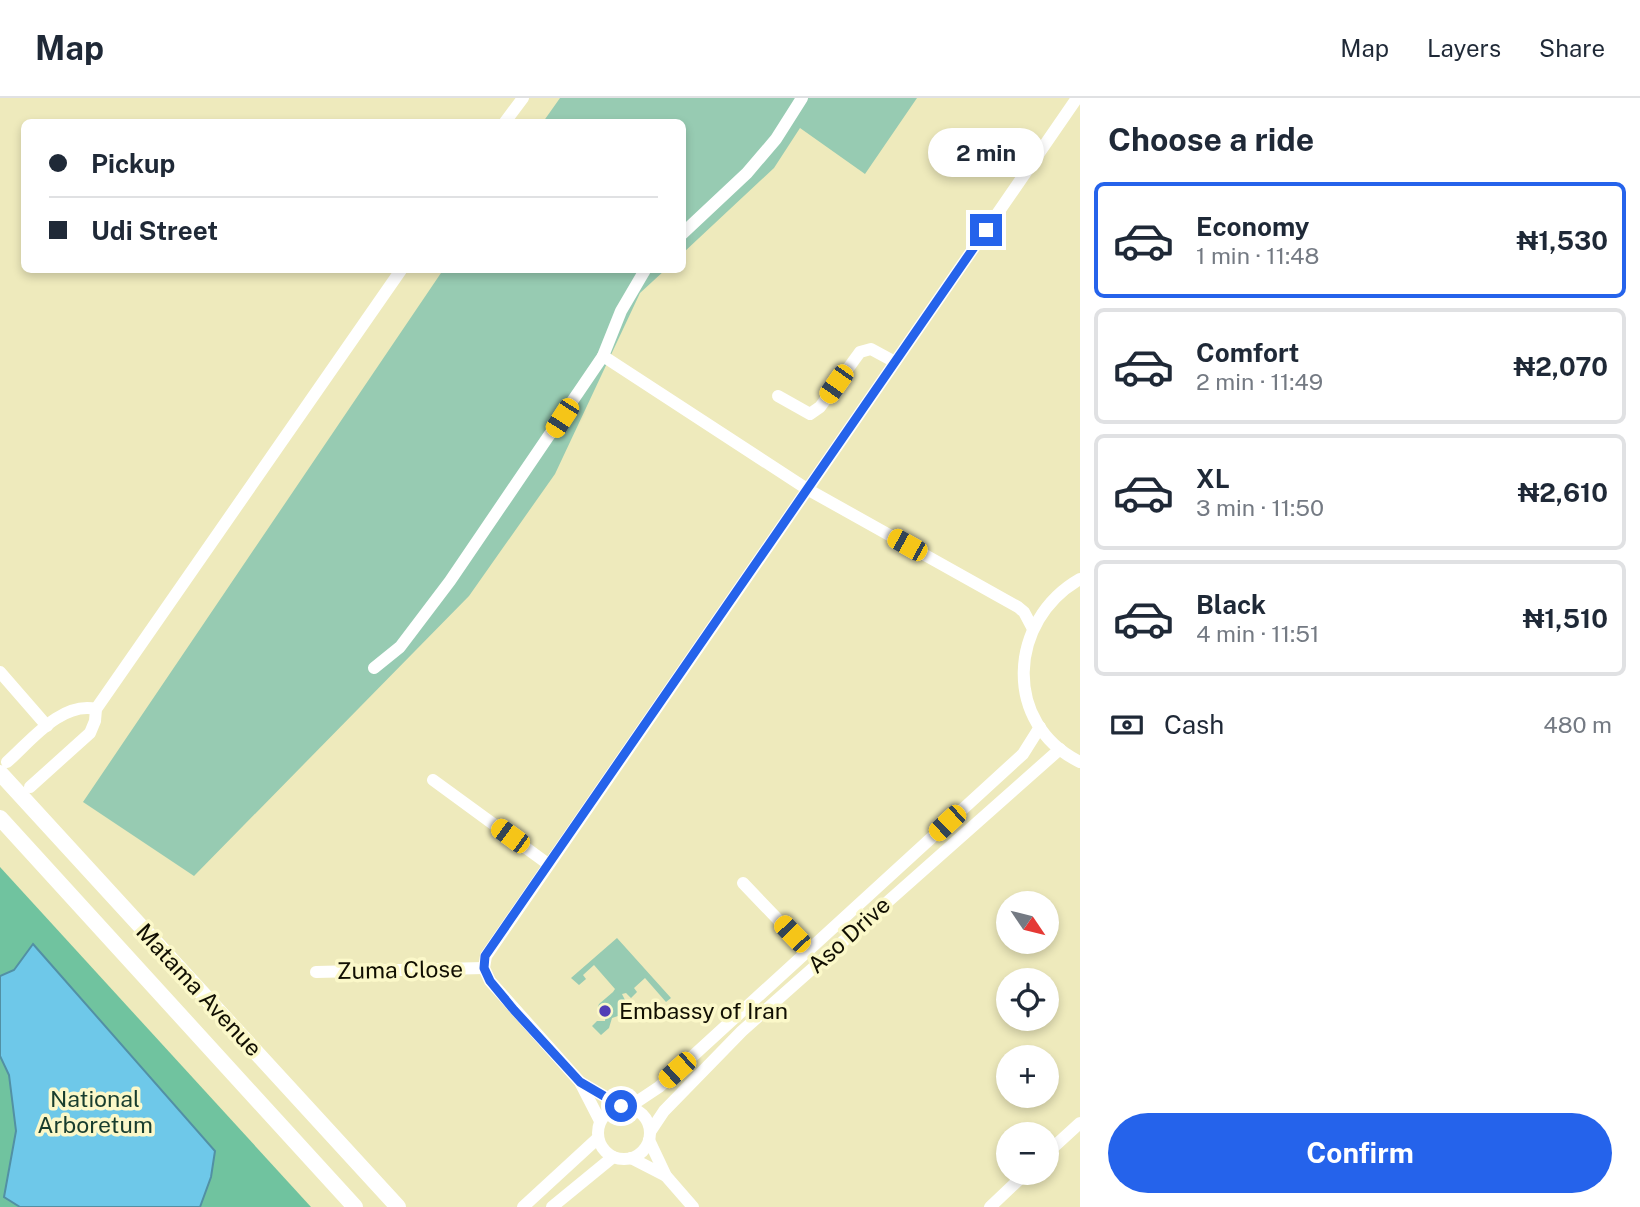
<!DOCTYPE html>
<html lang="en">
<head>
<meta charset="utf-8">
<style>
  :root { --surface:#fff; --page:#f6f6f7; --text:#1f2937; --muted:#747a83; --line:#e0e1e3; --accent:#2563eb }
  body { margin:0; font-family:"Public Sans",sans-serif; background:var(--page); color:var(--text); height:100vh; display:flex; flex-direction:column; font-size:26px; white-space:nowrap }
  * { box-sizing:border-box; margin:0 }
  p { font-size:23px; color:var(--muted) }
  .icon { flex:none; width:38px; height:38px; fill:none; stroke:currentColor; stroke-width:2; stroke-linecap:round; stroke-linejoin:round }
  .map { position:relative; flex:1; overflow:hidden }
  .details { display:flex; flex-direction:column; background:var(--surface); width:560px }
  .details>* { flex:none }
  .banner { position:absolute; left:21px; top:21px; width:665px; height:154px; border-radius:10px; box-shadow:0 4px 10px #0003; display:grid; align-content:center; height:154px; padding:0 28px; background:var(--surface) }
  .needle { width:46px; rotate:125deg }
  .tools { position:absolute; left:996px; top:793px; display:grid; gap:14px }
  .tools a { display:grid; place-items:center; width:63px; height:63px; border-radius:50%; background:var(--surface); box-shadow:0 4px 10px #0003; font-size:35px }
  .end { position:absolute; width:32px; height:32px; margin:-16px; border:9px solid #2563eb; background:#fff; box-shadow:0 0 0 4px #fff }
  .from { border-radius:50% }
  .bubble { position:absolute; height:49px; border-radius:24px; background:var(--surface); box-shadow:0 4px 10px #0003; font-size:23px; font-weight:700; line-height:49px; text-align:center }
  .car { position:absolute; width:21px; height:42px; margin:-21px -10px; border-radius:9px; box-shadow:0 0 5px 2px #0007; background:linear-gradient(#f5c518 24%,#345 0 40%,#f5c518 0 76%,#345 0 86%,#f5c518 0) }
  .banner b { display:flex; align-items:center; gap:24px; height:66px; font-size:26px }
  .banner b+b { border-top:2px solid var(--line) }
  .banner i { width:18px; height:18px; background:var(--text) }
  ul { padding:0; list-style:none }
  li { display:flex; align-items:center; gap:21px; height:116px; margin:0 14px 10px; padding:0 14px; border:4px solid var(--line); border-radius:10px }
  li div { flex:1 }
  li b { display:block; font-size:26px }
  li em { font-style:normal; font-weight:700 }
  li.selected { border-color:var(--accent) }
  li>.icon { width:63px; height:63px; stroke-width:1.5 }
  h2 { padding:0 28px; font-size:32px; line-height:84px }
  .pay { display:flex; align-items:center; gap:18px; height:77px; padding:0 28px; font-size:26px }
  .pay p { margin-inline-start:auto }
  .action { display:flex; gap:14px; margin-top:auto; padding:14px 28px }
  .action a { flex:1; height:80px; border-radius:42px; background:var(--accent); color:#fff; font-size:28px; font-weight:700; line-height:80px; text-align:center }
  header { display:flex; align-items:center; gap:42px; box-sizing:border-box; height:98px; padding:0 35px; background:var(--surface); border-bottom:2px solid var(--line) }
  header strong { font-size:33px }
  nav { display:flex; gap:38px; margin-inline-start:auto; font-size:24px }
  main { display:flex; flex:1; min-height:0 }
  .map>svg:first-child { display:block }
  .green { fill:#97cbb2 }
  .forest { fill:#70c39f }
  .water { fill:#6ec8e9; stroke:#5290a4; stroke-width:2 }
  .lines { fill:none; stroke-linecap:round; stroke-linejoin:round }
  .street { stroke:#fff; stroke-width:12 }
  .secondary { stroke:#fff; stroke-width:16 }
  .route { stroke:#2563eb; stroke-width:9 }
  .poi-dot { fill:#513eb6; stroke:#fbf8c9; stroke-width:2.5 }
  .labels { text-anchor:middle; stroke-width:7; stroke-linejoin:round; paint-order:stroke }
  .street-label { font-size:23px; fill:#110f02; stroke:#fbf8c9 }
  .poi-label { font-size:23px; fill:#110f02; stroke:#fbf8c9; text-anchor:start }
  .park-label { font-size:23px; fill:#183d2e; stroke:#fbf8c9 }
</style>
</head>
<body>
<header>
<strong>Map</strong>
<nav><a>Map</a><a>Layers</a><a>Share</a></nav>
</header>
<main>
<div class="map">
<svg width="1080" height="1109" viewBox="0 0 1080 1109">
  <rect width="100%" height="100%" fill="#eeeabc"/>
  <g class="green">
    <polygon points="560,0 917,0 865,76 800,30 774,70 683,155 682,24 543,24"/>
    <polygon points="443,172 665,172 640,195 555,376 469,498 194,778 83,704"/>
    <polygon points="617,840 671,900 666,904 645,880 634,890 637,894 631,900 626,895 622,896 626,904 621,909 621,917 612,920 609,930 601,937 592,928 597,923 605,923 606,910 598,909 599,906 613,894 615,891 594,867 583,877 586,881 579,887 571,880"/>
  </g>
  <polygon class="forest" points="0,769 311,1109 0,1109"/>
  <polygon class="water" points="33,846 215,1053 211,1079 200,1109 20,1109 4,1099 16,1033 9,977 0,958 0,878 14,872"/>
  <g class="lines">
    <g class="street">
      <polyline points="505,24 523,0"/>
      <polyline points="682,136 747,75 776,41 802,0"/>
      <polyline points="603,258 621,213 645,172"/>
      <polyline points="778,298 810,316 820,309 860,254 871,251 895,264"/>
      <path d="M1080,481C1008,522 1002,626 1080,664"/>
      <polyline points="374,570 400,549 450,483 603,258 807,391 1018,509 1024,514 1033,531"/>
      <polyline points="0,574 47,628"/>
      <path d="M7,664C30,644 61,603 96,611"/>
      <polyline points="433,682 548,766"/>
      <polyline points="30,689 90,635 95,623 96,611 401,172"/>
      <polyline points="743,785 808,853"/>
      <polyline points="316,874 484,870"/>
      <polyline points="580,984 621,1008"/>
      <circle cx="624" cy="1035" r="26"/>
      <polyline points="629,1009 659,989 1023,656 1040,629"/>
      <polyline points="600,1023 580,984 490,883 484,870 486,858 1077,0"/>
      <polyline points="650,1034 664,1013 742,933 1060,651"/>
      <polyline points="649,1042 666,1078 693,1109"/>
      <polyline points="1046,1056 1080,1025"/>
      <polyline points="631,1060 666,1078"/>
      <polyline points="523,1109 598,1040"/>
      <polyline points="552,1109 613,1059"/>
      <polyline points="990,1109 1027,1074"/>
    </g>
    <g class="secondary">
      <polyline points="0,675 398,1109"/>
      <polyline points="0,720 355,1109"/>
    </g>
  </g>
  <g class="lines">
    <polyline class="route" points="621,1008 580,984 514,912 490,883 484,870 485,858 986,132"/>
  </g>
  <circle class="poi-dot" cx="605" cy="913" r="7"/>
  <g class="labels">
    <g class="street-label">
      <text transform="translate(849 837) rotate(-42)" y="8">Aso Drive</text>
      <text transform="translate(400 872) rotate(-1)" y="8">Zuma Close</text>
      <text transform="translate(199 892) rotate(47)" y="8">Matama Avenue</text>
    </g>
    <g class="poi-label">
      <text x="619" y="921">Embassy of Iran</text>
    </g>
    <g class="park-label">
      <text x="95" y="1009">National<tspan x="95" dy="26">Arboretum</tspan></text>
    </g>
  </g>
</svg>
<div class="tools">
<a><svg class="needle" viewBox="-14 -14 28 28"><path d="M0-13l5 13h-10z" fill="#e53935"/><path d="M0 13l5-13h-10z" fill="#747a83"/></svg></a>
<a><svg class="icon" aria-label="locate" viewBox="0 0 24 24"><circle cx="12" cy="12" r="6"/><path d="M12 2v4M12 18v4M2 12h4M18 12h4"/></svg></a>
<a>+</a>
<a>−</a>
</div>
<i class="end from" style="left:621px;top:1008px"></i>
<i class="end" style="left:986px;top:132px"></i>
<div class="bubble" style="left:928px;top:30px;width:116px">2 min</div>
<i class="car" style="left:836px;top:286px;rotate:215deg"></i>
<i class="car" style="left:562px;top:320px;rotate:213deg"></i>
<i class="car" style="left:907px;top:447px;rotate:299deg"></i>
<i class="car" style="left:947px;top:725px;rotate:227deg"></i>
<i class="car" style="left:510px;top:738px;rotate:306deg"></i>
<i class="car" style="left:792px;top:836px;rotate:316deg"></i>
<i class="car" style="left:677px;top:972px;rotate:228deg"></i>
<div class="banner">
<b><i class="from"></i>Pickup</b>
<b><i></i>Udi Street</b>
</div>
</div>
<section class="details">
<h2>Choose a ride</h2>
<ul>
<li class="selected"><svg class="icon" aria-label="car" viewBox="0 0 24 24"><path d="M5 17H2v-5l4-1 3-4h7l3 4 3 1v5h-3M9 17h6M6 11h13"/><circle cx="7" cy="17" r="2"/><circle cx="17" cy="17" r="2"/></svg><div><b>Economy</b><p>1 min · 11:48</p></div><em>₦1,530</em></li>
<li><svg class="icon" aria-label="car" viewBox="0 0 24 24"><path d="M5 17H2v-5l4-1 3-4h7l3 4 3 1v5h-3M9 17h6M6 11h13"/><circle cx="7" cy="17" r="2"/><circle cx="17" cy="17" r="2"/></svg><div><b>Comfort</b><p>2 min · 11:49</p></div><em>₦2,070</em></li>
<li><svg class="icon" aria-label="car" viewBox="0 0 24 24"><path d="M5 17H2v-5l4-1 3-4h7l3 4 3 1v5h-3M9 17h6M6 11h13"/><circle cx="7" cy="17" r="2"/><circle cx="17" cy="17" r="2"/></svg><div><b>XL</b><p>3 min · 11:50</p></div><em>₦2,610</em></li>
<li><svg class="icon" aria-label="car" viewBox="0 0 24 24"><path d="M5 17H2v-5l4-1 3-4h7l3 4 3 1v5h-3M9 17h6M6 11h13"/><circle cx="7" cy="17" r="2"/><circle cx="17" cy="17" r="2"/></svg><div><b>Black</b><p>4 min · 11:51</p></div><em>₦1,510</em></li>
</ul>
<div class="pay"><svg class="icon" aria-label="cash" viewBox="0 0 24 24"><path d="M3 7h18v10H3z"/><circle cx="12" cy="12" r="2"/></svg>Cash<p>480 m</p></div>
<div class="action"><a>Confirm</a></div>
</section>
</main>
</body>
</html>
